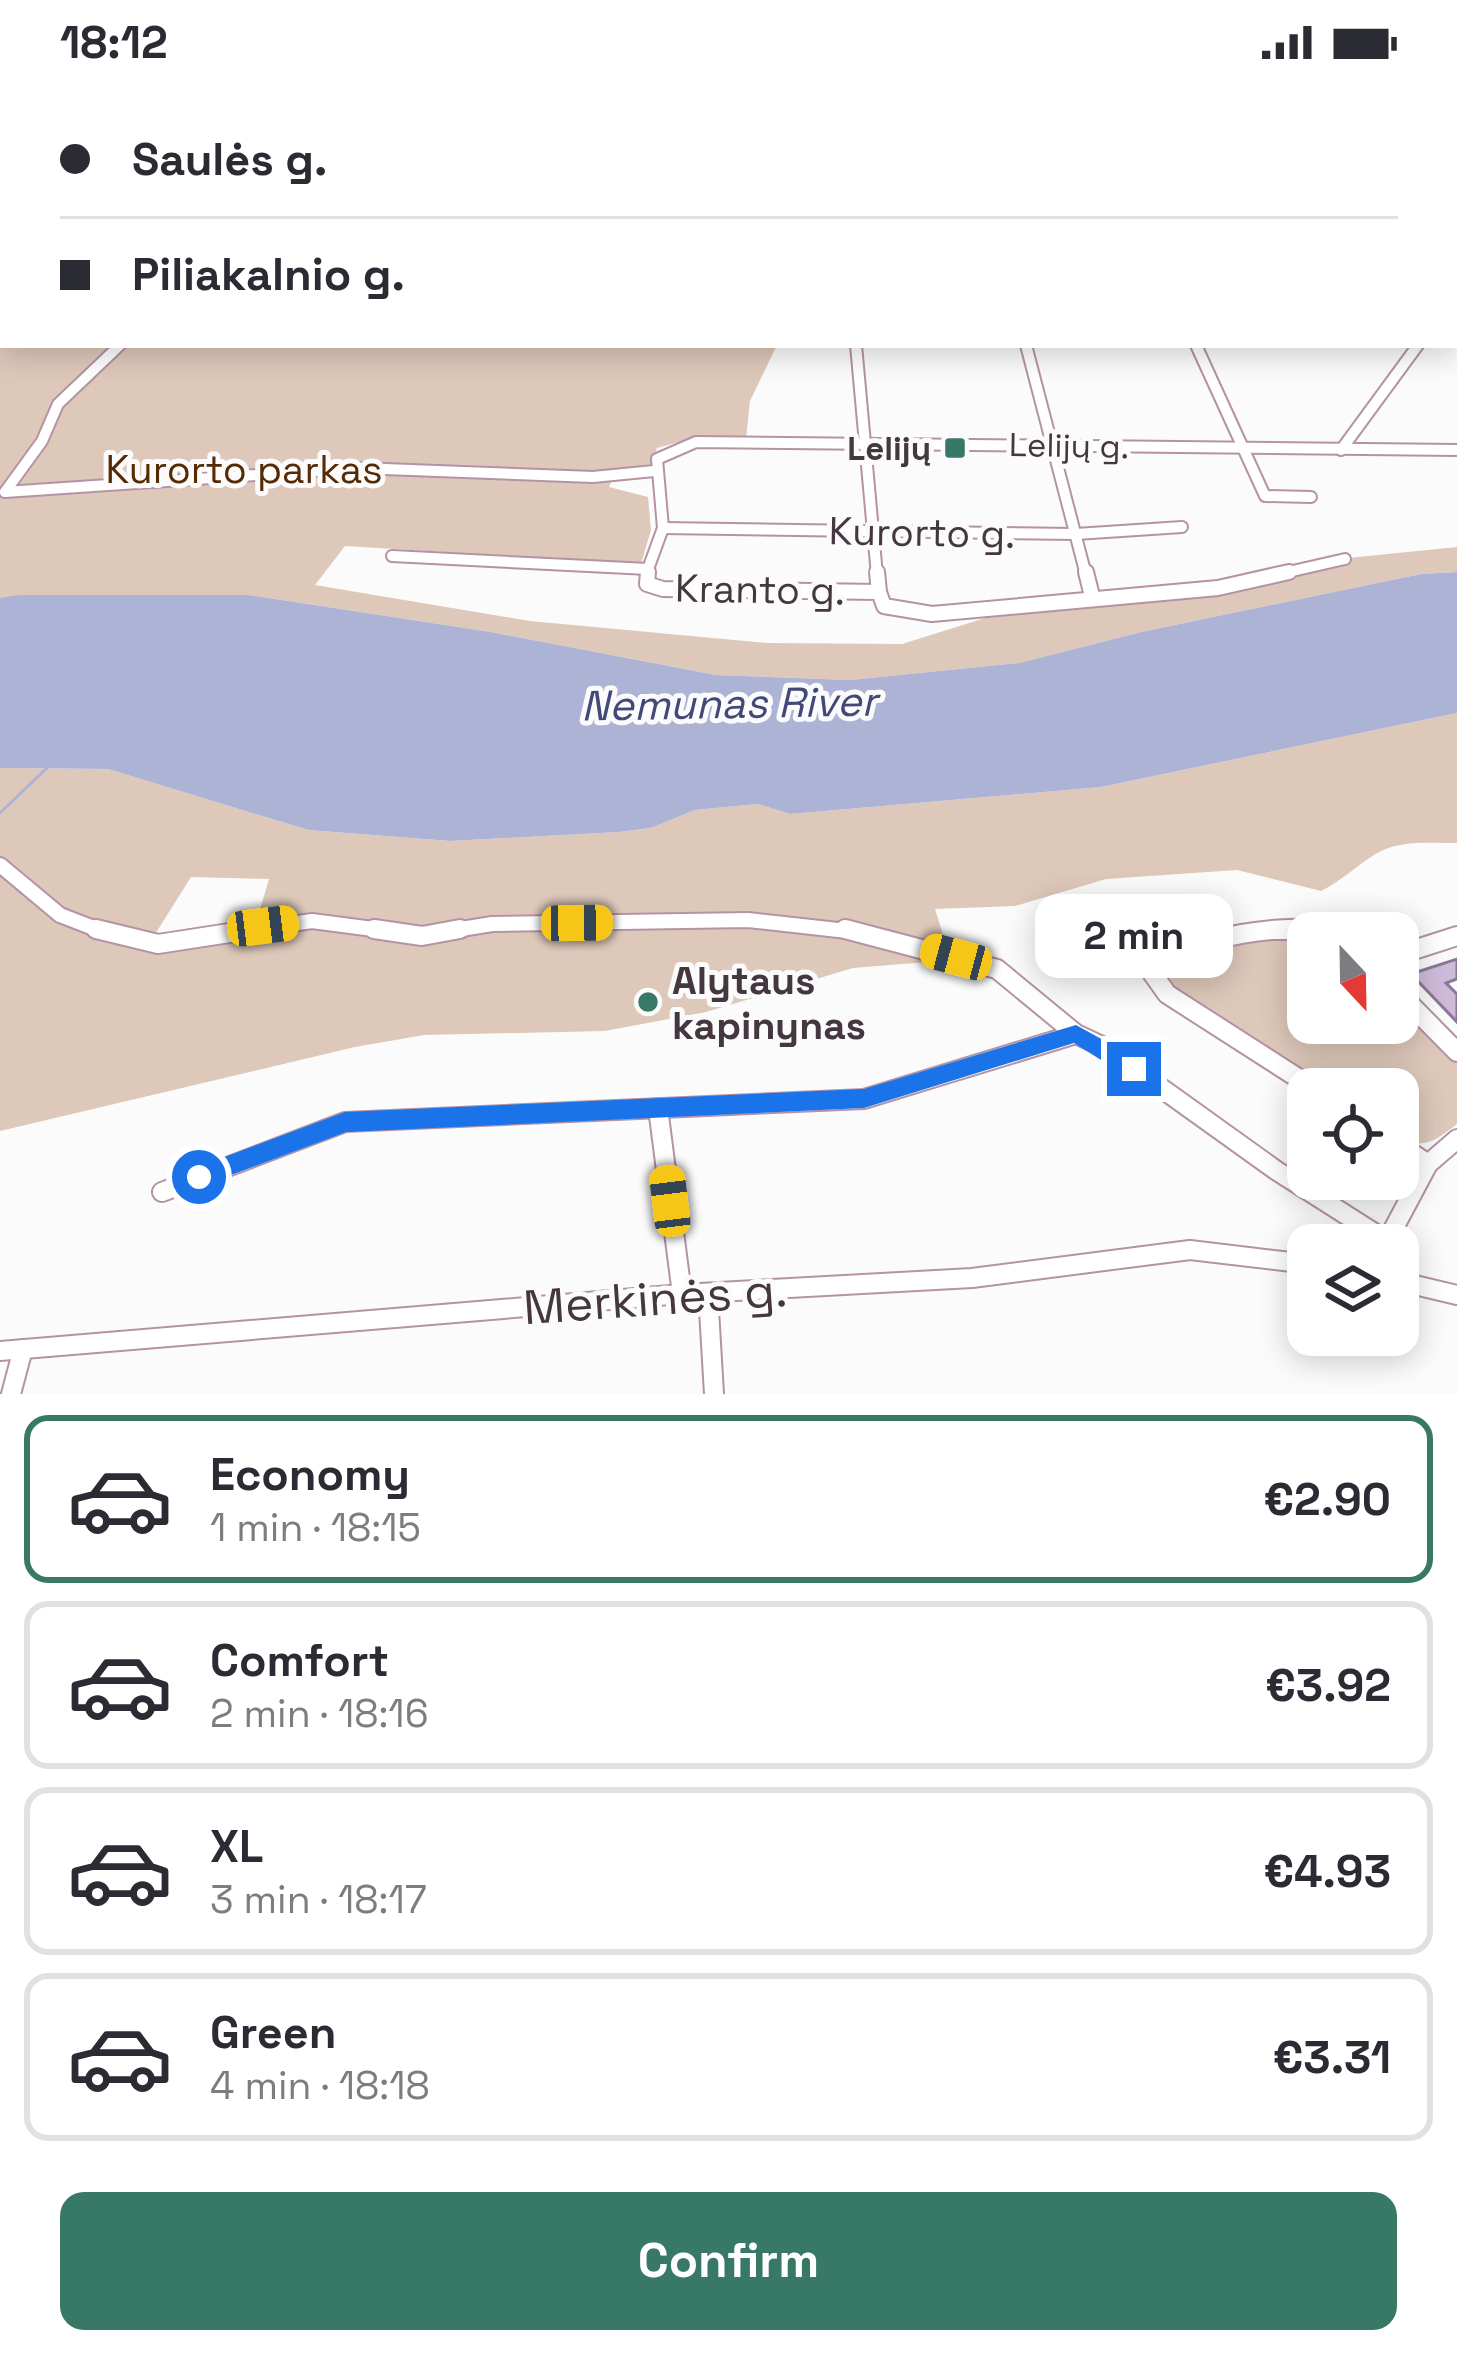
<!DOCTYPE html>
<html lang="en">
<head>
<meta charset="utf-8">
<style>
  :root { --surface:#fff; --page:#f7f7f7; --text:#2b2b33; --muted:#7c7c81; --line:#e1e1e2; --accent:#377867 }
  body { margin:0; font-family:"Space Grotesk",sans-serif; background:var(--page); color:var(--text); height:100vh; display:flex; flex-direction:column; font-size:45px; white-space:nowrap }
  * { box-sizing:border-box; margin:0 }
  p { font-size:39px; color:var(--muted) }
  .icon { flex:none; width:66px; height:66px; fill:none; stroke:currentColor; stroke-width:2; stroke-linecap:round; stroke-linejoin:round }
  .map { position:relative; height:1310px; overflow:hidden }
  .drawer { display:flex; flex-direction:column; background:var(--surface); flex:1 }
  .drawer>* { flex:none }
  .hud { position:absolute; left:0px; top:0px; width:1458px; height:264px; box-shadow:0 6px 30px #0003; display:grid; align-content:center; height:264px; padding:0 60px; background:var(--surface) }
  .needle { width:78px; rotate:158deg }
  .buttons { position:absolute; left:1287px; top:828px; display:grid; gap:24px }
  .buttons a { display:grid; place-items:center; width:132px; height:132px; border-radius:24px; background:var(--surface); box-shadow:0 6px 30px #0003; font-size:60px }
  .end { position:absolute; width:54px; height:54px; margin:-27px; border:15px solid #1a73e8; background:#fff; box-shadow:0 0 0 6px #fff }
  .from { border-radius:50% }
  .bubble { position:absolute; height:84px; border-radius:24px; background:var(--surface); box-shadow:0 6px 30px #0003; font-size:39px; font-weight:800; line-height:84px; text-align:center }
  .car { position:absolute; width:36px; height:72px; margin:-36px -18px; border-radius:15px; box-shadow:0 0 9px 3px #0007; background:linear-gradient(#f5c518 24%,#345 0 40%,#f5c518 0 76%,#345 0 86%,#f5c518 0) }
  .hud b { display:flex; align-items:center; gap:42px; height:114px; font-size:45px }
  .hud b+b { border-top:3px solid var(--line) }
  .hud i { width:30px; height:30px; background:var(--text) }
  ul { padding:21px 0 0; list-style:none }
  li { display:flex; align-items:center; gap:36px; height:168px; margin:0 24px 18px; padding:0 36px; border:6px solid var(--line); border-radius:24px }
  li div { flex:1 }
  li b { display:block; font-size:45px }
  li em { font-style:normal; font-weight:800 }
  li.selected { border-color:var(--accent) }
  li>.icon { width:108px; height:108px; stroke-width:1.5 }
  .cta { display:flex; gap:24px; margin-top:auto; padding:24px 60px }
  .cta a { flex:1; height:138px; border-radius:24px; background:var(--accent); color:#fff; font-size:48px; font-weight:800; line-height:138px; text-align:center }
  .status { display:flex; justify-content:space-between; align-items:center; height:84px; padding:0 60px; background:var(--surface); direction:ltr }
  .status svg { height:33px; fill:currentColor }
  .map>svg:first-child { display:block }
  .green { fill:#dec8ba; fill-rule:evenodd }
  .water { fill:#adb3d5 }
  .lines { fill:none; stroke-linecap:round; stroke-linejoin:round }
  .stream { stroke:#adb3d5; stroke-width:3 }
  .building { fill:#cebbda; stroke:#8a7996; stroke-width:3 }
  .minor-far3-casing { stroke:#b593a5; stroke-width:10 }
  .minor-far2-casing { stroke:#b593a5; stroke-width:14 }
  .minor-far1-casing { stroke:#b593a5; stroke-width:18 }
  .minor-casing { stroke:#b593a5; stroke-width:22 }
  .minor-far3 { stroke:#fff; stroke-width:8 }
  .minor-far2 { stroke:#fff; stroke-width:10 }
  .minor-far1 { stroke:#fff; stroke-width:14 }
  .minor { stroke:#fff; stroke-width:18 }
  .route { fill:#1a73e8 }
  .poi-dot { fill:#377867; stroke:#fbfbfb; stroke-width:4.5 }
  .labels { text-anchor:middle; stroke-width:10; stroke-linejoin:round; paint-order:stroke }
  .far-street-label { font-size:33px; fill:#45373f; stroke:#fbfbfb }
  .far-poi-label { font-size:33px; font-weight:bold; fill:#45373f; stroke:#fbfbfb; text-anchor:end }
  .park-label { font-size:39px; fill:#552a05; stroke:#fbfbfb }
  .street-label { font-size:39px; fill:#45373f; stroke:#fbfbfb }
  .poi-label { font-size:39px; font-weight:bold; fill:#45373f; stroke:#fbfbfb; text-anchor:start }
  .water-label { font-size:42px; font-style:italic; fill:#424877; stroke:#fbfbfb }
  .near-street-label { font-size:48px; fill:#45373f; stroke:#fbfbfb }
</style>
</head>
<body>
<div class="status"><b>18:12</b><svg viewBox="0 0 49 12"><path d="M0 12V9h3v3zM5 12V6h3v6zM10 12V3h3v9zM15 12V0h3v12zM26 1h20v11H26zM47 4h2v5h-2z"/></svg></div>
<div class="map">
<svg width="1457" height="1310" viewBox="0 0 1457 1310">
  <rect width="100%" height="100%" fill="#fbfbfb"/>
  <g class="green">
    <polygon points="4,261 777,261 750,317 746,354 694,354 657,364 649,386 612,396 609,403 648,413 651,446 641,480 345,462 315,501 530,537 767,559 902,560 1014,525 1217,501 1338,475 1457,463 1457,488 1421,490 1141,548 1019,579 850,596 716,591 491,548 249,511 0,514 0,263"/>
    <path d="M1457,629V759C1432,759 1401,756 1379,768C1358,780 1343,796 1321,807L1237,786L1106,795L1015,822L935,825L951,876L853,884L706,928L605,947L424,951L355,963L0,1047V684L108,685L308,746L450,757L619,748L651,744L695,726L758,720L790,730L1101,703ZM191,793L269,795L256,839L154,852Z"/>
    <path d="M1308,849V939H1398V916L1457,977V1040C1435,1057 1425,1065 1398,1055V1005H1322L1157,894L1166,875Z"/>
  </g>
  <g class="water">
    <polygon points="18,0 628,0 627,3 3,3 0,45 0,3"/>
    <polygon points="1457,488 1457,629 1101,703 790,730 758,720 695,726 651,744 619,748 450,757 308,746 108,685 0,684 0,514 19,511 249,511 491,548 716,591 850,596 1019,579 1141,548 1421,490"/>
  </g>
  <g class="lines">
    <polyline class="stream" points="0,729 50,681"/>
  </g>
  <polygon class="building" points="1457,875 1457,895 1446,899 1457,910 1457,938 1411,890"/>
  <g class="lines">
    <defs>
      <g id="minor-far3">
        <polyline points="943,0 948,3"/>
        <polyline points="1263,0 1320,3"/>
        <polyline points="1168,3 1177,0"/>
      </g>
      <g id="minor-far2">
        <polyline points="856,261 877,491"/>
        <polyline points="1026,261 1086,491"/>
        <polyline points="1196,261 1265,412 1311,413"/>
        <polyline points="1341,366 1418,261"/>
        <polyline points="5,408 358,384 593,393 654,387"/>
        <polyline points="5,408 42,357 58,320 120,261"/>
        <polyline points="663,444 1076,450 1182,443"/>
        <polyline points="392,472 648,485 648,491"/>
        <polyline points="648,485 663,444 657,375 696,358 1457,366"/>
        <polyline points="1275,491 1345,475"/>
      </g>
      <g id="minor-far1">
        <polyline points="648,488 647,500 663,505 879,508 884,522 932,530 1218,504 1289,488"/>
        <polyline points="877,488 879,508"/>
        <polyline points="1086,488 1092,512"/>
        <polyline points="0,781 60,831 104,848"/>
        <polyline points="235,848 312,837 396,848"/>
        <polyline points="443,848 492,840 748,836 856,848"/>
        <polyline points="1273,848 1340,848"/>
      </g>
      <g id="minor">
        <polyline points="96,845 158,860 255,845"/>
        <polyline points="374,845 422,852 460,845"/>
        <polyline points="845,845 997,885 1076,950 1104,963 1277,1087 1387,1157"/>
        <polyline points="1398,871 1457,852"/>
        <polyline points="1398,908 1457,968"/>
        <path d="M1315,1005L1167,910L1150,886C1194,851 1288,837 1342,849"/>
        <polyline points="658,1024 682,1210"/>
        <polyline points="1398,1060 1428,1080"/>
        <polyline points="162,1108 345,1038 864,1015 1076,950"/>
        <polyline points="1387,1157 1428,1080 1457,1055"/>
        <polyline points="1398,1197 1457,1211"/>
        <polyline points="708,1209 714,1310"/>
        <polyline points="0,1267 682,1210 972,1194 1190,1166 1308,1180"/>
        <polyline points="11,1310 23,1265"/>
      </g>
    </defs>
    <use href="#minor-far3" class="minor-far3-casing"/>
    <use href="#minor-far2" class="minor-far2-casing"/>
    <use href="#minor-far1" class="minor-far1-casing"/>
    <use href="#minor" class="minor-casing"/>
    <use href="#minor-far3" class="minor-far3"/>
    <use href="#minor-far2" class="minor-far2"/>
    <use href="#minor-far1" class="minor-far1"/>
    <use href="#minor" class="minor"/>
  </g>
  <polygon class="route" points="1076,941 1143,978 1143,991 1125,991 1074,959 864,1024 346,1048 199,1103 186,1093 190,1086 345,1028 864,1005"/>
  <g class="poi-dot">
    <rect x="943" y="352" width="24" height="24" rx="6"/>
    <circle cx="648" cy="918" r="12"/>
  </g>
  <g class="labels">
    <g class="far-street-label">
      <text transform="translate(1069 361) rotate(1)" y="12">Lelijų g.</text>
    </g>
    <g class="far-poi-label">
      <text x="931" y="376">Lelijų</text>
    </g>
    <g class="park-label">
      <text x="244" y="399">Kurorto parkas</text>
    </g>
    <g class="street-label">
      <text transform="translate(922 448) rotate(1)" y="14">Kurorto g.</text>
      <text transform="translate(760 505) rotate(1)" y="14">Kranto g.</text>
    </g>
    <g class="poi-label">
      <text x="672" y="910">Alytaus<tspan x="672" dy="45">kapinynas</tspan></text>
    </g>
    <g class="water-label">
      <text transform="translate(729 619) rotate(-1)" y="15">Nemunas River</text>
    </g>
    <g class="near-street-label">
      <text transform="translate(655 1214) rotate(-4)" y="17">Merkinės g.</text>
    </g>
  </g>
</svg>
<div class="buttons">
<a><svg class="needle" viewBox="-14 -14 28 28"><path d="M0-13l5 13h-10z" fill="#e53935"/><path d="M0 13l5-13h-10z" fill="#7c7c81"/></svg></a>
<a><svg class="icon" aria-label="locate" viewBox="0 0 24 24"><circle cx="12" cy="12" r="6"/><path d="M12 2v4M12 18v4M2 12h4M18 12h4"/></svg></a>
<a><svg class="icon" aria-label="layers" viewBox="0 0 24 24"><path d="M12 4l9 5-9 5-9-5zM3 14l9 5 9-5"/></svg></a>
</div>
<i class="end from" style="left:199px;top:1093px"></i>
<i class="end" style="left:1134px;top:985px"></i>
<div class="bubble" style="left:1035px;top:810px;width:198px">2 min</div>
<i class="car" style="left:577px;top:839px;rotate:89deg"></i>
<i class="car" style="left:263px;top:842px;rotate:83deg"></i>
<i class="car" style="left:956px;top:873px;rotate:285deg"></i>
<i class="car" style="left:670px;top:1117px;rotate:353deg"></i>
<div class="hud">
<b><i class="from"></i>Saulės g.</b>
<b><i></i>Piliakalnio g.</b>
</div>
</div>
<section class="drawer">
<ul>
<li class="selected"><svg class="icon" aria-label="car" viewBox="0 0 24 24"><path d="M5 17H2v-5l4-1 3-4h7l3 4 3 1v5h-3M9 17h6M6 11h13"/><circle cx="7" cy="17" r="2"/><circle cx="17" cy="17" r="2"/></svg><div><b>Economy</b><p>1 min · 18:15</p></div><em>€2.90</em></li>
<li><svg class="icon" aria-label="car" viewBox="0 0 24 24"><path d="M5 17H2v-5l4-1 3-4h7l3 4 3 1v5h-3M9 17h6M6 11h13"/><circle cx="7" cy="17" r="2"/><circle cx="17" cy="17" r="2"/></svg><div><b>Comfort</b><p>2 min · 18:16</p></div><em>€3.92</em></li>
<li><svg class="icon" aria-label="car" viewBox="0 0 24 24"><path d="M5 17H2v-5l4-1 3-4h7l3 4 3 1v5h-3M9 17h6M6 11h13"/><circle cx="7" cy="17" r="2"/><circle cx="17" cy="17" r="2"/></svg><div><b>XL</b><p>3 min · 18:17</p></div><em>€4.93</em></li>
<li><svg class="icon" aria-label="car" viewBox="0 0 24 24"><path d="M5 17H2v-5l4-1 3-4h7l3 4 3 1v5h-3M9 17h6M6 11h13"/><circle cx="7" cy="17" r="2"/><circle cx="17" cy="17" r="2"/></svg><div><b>Green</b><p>4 min · 18:18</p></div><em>€3.31</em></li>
</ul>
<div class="cta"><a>Confirm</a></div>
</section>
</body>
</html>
